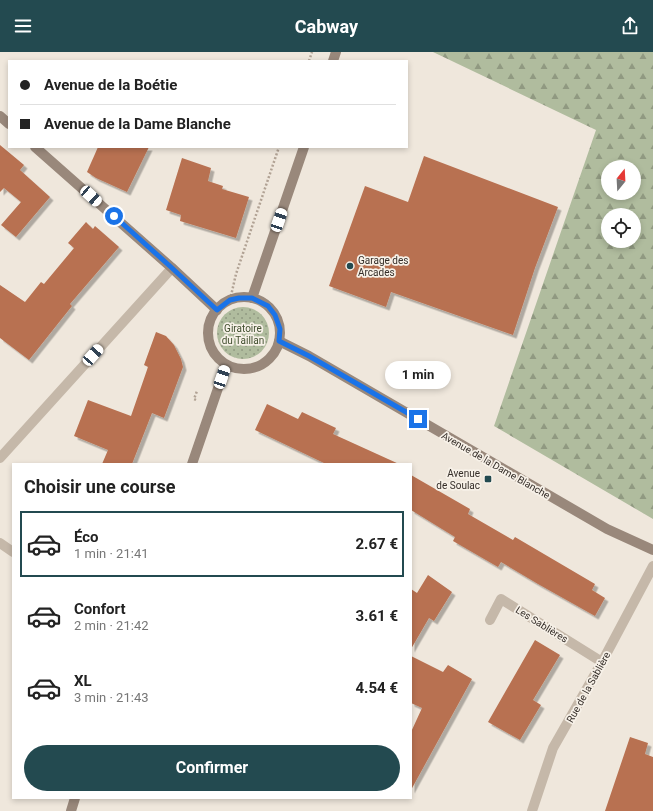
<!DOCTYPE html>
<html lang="fr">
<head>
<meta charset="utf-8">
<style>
  :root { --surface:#fff; --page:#f6f6f6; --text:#222; --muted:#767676; --line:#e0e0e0; --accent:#234a50 }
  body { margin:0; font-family:Roboto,sans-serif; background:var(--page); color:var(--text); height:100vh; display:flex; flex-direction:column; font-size:15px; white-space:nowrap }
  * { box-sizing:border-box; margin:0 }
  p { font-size:13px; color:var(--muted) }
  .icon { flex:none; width:22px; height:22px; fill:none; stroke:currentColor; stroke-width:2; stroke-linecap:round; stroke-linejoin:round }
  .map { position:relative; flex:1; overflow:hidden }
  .side { position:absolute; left:12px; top:411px; width:400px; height:336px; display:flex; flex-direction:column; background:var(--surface); border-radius:0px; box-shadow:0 2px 6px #0003 }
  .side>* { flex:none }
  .hud { position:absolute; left:8px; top:8px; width:400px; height:88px; border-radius:0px; box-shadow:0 2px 6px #0003; display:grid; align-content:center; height:88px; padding:0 12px; background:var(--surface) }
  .needle { width:26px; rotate:18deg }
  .controls { position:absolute; left:601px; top:108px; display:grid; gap:8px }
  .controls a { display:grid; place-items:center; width:40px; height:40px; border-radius:50%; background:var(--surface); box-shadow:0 2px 6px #0003; font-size:20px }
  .end { position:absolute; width:18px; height:18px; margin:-9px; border:5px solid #1a73e8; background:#fff; box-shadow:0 0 0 2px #fff }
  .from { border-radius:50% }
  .bubble { position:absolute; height:28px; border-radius:14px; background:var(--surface); box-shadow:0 2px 6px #0003; font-size:13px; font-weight:700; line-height:28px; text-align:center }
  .car { position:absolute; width:12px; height:24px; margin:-12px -6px; border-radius:5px; box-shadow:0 0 3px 1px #0007; background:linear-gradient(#fff 24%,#345 0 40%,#fff 0 76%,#345 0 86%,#fff 0) }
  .hud b { display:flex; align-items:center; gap:14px; height:38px; font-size:15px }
  .hud b+b { border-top:1px solid var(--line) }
  .hud i { width:10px; height:10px; background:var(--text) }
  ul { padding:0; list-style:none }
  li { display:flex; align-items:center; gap:12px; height:66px; margin:0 8px 6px; padding:0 4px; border:2px solid transparent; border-radius:0px }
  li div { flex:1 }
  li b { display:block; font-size:15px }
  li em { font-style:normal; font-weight:700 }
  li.active { border-color:var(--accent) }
  li>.icon { width:36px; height:36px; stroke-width:1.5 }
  h2 { padding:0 12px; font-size:18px; line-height:48px }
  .action { display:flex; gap:8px; margin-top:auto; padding:8px 12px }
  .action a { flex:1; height:46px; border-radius:24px; background:var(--accent); color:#fff; font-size:16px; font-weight:700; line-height:46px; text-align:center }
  header { display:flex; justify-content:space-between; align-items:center; height:52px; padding:0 12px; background:var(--accent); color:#fff; font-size:18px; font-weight:700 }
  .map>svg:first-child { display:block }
  .forest { fill:url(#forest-firs); fill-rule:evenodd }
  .garden { fill:url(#garden-dots) }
  .building { fill:#b87151; filter:url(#shadow) }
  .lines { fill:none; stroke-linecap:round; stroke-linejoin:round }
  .path { stroke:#b1a294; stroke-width:2.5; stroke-dasharray:2 2; stroke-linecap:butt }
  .service { stroke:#c5b8a9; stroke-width:10 }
  .minor { stroke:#c5b8a9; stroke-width:10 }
  .secondary { stroke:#99887b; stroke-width:10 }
  .route { stroke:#1a73e8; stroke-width:5 }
  .poi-dot { fill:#234a50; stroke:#f7f1e8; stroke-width:1.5 }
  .labels { text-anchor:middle; stroke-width:3.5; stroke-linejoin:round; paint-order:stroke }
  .poi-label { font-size:10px; fill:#342d28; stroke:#f7f1e8; text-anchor:start }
  .park-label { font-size:10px; fill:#414f2f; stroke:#f7f1e8 }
  .street-label { font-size:10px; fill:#342d28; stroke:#f7f1e8 }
</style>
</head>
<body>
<header><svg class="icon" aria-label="menu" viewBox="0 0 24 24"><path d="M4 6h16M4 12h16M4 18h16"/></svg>Cabway<svg class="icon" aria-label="share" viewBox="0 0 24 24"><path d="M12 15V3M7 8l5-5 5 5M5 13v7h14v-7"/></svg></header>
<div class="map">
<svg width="653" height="759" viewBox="0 0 653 759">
  <defs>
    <pattern id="forest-firs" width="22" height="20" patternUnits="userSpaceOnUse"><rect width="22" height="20" fill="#b0bc9e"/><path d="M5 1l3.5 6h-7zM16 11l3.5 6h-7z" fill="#909981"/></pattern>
    <pattern id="garden-dots" width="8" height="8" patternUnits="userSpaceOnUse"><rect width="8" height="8" fill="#b0bc9e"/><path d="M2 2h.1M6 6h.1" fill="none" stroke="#909981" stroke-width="1.8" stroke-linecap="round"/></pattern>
    <filter id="shadow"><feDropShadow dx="3.5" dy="3.5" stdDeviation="0" flood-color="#0004"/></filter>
  </defs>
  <rect width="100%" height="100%" fill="#efe7dc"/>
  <path class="forest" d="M433,0H653V467L494,374L596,78ZM608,115H634V141H608ZM608,163H634V189H608Z"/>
  <circle class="garden" cx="243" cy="281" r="26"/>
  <g class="building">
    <polygon points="0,93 24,113 20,118 50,145 16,185 1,173 21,150 4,136 0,140"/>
    <polygon points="98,95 149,95 127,140 96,126 87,120"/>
    <polygon points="424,104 558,155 535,216 513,283 391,240 386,255 329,234 365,134 408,150"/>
    <polygon points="182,106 211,116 208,129 223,134 222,137 249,145 236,186 180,169 181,163 166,158"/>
    <polygon points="86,170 93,177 95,174 119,195 70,252 72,254 29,308 0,286 0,233 25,250 41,230 44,232 74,196 68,191"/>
    <polygon points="156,280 166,284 174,293 181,307 183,315 164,366 152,361 132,412 102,412 108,398 74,384 88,348 131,364 148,315 144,313"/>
    <polygon points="267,352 298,367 302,360 336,376 333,382 399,412 326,412 255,378"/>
    <polygon points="411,423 470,457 468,462 513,488 515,485 595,532 592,538 605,546 595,564 538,532 501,510 498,515 453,489 455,485 411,458"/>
    <polygon points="428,523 452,540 434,569 429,566 411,597 411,537 417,541"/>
    <polygon points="535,588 560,603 533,648 541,653 520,688 488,670"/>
    <polygon points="411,604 443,620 448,613 472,627 411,738 411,680 422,656 411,651"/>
    <polygon points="630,685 648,691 645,702 653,705 653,759 605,759"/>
  </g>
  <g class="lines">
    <g class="path">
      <polyline points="309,9 312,0"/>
      <polyline points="230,248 236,222 279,95"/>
      <polyline points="196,348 194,347 197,339"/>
    </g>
    <polyline class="service" points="490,568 501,547 602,610"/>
    <g class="minor">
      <polyline points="0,406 172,216"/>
      <polyline points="0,491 13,500"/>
      <polyline points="532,759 553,696 602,610 653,514"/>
    </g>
    <g class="secondary">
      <polyline points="333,9 336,0"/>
      <polyline points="0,64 9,72"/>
      <polyline points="35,95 172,216 217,258"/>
      <circle cx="244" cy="281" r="36"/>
      <polyline points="252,246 304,95"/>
      <polyline points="279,289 309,304 607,477 653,498"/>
      <polyline points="192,412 226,313"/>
      <polyline points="71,759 75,746"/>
    </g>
  </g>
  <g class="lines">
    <polyline class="route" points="114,164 172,216 217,258 230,248 239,246 252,246 268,254 275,263 280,277 279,289 309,304 418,367"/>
  </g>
  <g class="poi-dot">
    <circle cx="350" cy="214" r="4"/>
    <rect x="484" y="423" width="8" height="8" rx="2"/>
  </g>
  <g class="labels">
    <g class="poi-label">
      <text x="358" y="212">Garage des<tspan x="358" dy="12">Arcades</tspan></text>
      <text x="480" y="425" text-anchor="end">Avenue<tspan x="480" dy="12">de Soulac</tspan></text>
    </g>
    <g class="park-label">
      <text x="243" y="280">Giratoire<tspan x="243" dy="12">du Taillan</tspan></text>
    </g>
    <g class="street-label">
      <text transform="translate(496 413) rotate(30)" y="4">Avenue de la Dame Blanche</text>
      <text transform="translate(542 572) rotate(32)" y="4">Les Sablières</text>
      <text transform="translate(588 635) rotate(-61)" y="4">Rue de la Sablière</text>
    </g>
  </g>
</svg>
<div class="controls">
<a><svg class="needle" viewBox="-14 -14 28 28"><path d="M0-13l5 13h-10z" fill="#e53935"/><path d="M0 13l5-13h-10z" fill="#767676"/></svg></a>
<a><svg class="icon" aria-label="locate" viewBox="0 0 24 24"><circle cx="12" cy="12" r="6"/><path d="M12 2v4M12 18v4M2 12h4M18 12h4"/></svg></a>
</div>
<i class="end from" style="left:114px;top:164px"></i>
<i class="end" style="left:418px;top:367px"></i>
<div class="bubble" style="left:385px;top:309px;width:66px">1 min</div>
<i class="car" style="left:91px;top:144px;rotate:132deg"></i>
<i class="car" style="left:279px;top:168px;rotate:19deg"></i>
<i class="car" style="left:93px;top:303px;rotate:42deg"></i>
<i class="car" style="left:222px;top:325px;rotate:19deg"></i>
<div class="hud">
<b><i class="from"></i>Avenue de la Boétie</b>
<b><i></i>Avenue de la Dame Blanche</b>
</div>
<section class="side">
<h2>Choisir une course</h2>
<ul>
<li class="active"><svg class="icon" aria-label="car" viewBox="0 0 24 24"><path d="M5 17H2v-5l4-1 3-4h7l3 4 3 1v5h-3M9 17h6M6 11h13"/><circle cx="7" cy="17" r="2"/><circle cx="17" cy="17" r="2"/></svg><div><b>Éco</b><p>1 min · 21:41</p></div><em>2.67 €</em></li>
<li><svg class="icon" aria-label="car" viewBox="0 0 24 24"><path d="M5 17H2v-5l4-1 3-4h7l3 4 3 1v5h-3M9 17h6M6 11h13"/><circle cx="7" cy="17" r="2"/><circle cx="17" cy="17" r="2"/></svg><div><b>Confort</b><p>2 min · 21:42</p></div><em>3.61 €</em></li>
<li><svg class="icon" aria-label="car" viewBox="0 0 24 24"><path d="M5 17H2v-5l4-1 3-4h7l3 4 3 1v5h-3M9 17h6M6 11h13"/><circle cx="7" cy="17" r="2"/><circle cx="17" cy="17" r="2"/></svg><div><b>XL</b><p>3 min · 21:43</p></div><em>4.54 €</em></li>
</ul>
<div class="action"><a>Confirmer</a></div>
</section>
</div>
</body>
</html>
